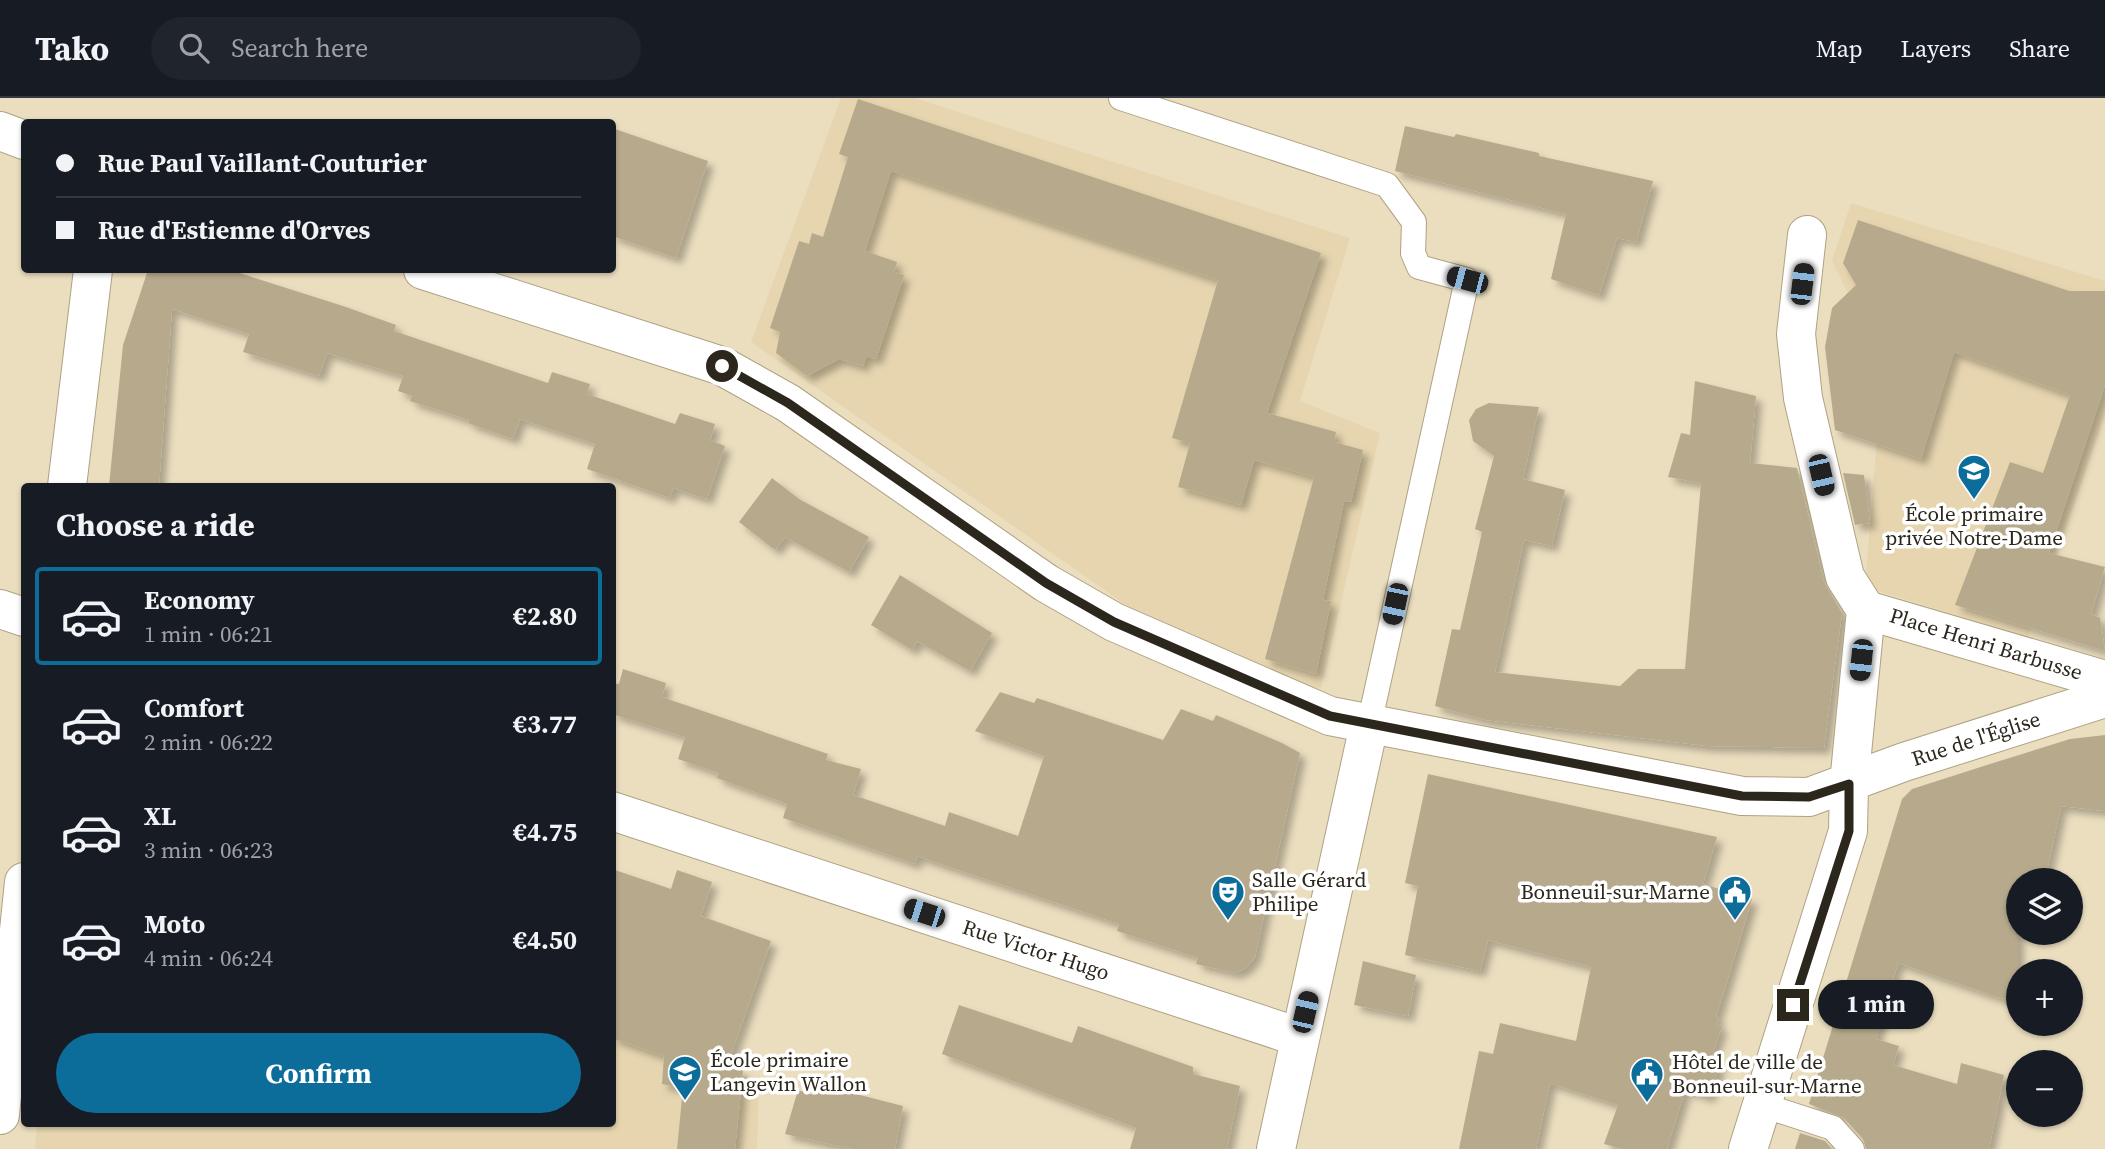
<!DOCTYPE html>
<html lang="en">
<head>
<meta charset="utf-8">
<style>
  :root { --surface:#171b24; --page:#20242c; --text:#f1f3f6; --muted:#9ea1a6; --line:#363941; --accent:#0c6d9b }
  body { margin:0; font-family:"Source Serif 4",serif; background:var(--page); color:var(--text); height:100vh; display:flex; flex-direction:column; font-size:26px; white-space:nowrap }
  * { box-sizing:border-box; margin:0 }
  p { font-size:23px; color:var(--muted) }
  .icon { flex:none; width:38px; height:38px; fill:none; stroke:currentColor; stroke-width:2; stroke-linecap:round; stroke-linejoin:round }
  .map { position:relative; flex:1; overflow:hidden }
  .side { position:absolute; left:21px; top:385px; width:595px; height:644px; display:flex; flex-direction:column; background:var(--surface); border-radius:7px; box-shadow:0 2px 5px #0004 }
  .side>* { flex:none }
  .hud { position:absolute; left:21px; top:21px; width:595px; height:154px; border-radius:7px; box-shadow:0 2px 5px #0004; display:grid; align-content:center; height:154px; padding:0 35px; background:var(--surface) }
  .tools { position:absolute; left:2006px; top:770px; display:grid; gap:14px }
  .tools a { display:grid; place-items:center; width:77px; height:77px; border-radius:50%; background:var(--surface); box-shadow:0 2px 5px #0004; font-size:35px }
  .end { position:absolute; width:32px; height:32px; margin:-16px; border:9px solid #2c271c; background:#fff; box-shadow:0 0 0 4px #fff }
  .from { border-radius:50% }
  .bubble { position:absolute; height:49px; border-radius:24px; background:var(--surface); box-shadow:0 2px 5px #0004; font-size:23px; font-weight:700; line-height:49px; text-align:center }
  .car { position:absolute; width:21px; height:42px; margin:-21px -10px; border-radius:9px; box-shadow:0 0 5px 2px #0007; background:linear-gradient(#222 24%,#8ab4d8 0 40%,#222 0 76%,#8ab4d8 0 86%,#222 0) }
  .hud b { display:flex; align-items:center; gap:24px; height:66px; font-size:26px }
  .hud b+b { border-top:2px solid var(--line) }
  .hud i { width:18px; height:18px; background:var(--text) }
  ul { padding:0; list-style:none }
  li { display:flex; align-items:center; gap:21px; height:98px; margin:0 14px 10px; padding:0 21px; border:4px solid transparent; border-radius:7px }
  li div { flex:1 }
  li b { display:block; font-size:26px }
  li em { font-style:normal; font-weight:700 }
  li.active { border-color:var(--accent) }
  li>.icon { width:63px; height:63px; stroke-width:1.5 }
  h2 { padding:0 35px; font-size:32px; line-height:84px }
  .button { display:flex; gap:14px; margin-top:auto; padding:14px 35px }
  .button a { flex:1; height:80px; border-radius:42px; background:var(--accent); color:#fff; font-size:28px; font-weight:700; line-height:80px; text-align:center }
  header { display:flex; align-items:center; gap:42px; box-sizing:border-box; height:98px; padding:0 35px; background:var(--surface); border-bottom:2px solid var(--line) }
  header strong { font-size:33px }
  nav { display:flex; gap:38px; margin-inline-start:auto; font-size:24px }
  .search { width:490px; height:63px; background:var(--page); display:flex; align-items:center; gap:18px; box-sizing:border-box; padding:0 24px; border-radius:38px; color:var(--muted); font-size:26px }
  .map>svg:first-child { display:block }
  .built { fill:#e6d5af }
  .building { fill:#b7aa8c; filter:url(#shadow) }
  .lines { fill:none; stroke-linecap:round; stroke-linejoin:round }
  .service-casing { stroke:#afa284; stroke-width:26 }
  .minor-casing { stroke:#afa284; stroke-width:40 }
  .service { stroke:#fff; stroke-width:24 }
  .minor { stroke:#fff; stroke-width:38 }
  .route { stroke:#2c271c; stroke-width:9 }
  .labels { text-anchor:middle; stroke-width:7; stroke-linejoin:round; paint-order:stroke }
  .poi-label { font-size:21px; fill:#2c271c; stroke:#fff; text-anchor:start }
  .street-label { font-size:21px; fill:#2c271c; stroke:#fff }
</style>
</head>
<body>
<header>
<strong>Tako</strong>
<div class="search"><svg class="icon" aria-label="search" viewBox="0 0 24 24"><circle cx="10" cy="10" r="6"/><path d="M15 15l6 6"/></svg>Search here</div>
<nav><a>Map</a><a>Layers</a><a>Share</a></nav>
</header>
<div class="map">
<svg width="2105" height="1051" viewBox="0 0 2105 1051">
  <defs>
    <filter id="shadow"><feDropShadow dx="6" dy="6" stdDeviation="3.5" flood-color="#0004"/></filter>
  </defs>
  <rect width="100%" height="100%" fill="#ebdebf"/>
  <g class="built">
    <polygon points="841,0 915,0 1350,140 1300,303 1380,335 1321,591 1266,578 1133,512 751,244"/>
    <polygon points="1851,105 2105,183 2105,317 2028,539 1865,489 1883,266 1832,163"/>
    <polygon points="613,937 639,939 759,983 757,1051 35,1051 37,1026 612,1026"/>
  </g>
  <g class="building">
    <polygon points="858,1 1321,155 1267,315 1336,334 1334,344 1363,352 1351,404 1344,403 1323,502 1331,503 1316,576 1265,561 1314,379 1254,362 1241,407 1178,389 1190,345 1172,340 1218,182 891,73 865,153 897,164 894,174 904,177 876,261 866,258 863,268 839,261 807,278 776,255 780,234 770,230 799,143 809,146 812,135 823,139 848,59 839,56"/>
    <polygon points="1405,28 1454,39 1456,36 1539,55 1539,58 1653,83 1636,144 1617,140 1599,197 1551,181 1566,116 1395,73"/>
    <polygon points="612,30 708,63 676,160 612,138"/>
    <polygon points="1858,122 2069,193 2105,193 2105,287 2049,455 2105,469 2091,516 2100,520 2105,553 1955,507 2010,364 2043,375 2070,297 1954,254 1921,361 1835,332 1825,249 1832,210 1856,187 1843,165"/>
    <polygon points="148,172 230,172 346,209 396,227 394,233 548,285 552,274 590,286 587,296 675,326 680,315 715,326 710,342 725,348 707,401 673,390 670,400 587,371 595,346 520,321 513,341 468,325 469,322 410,303 412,298 398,293 403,278 327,255 319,278 243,254 249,236 172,211 159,388 109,388 123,247"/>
    <polygon points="1695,283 1756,298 1750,365 1797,370 1824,484 1842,515 1824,650 1708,648 1486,622 1435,608 1452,531 1460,532 1482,434 1475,431 1494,358 1473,343 1469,322 1476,311 1489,305 1539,309 1523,381 1565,392 1552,448 1524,442 1495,574 1620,588 1638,571 1685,571 1701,385 1668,379 1681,335 1690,337"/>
    <polygon points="1843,375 1864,377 1870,425 1855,427"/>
    <polygon points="772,380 799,401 869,439 849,474 785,439 775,452 739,424"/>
    <polygon points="900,477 992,535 970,573 917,543 912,552 871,527"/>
    <polygon points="623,571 666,585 662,599 828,656 826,662 861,671 853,697 945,728 949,714 1018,738 1044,658 975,633 1000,594 1034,605 1037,600 1163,642 1181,611 1213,623 1216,617 1282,645 1300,655 1255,859 1246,870 1235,875 1196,866 1198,860 1117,833 1119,826 917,758 915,766 783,720 787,706 717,680 718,675 678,661 685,639 612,616 612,585 619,586"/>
    <polygon points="2105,637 2105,713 2061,708 2045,782 2018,782 2018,903 1997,899 1898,865 1876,941 1899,948 1893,967 1957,986 1961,965 2004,977 1989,1051 1866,1051 1863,1041 1844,1020 1809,1006 1902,701 1912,691 1990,666 2070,641"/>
    <polygon points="1428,676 1717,739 1703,786 1752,801 1716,919 1719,920 1716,927 1722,928 1710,963 1720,966 1709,999 1685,992 1667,1051 1623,1051 1604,1046 1618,1007 1550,985 1536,1051 1459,1051 1479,953 1493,956 1500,925 1576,943 1591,869 1488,842 1480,873 1405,857 1418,788 1405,785"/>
    <polygon points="612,771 671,791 677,772 712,784 701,818 771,843 727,968 743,973 735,1051 677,1051 683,990 662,986 664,958 612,940"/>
    <polygon points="1363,863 1416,877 1408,918 1354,907"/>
    <polygon points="959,907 1072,945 1078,928 1193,969 1193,976 1240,988 1227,1051 1130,1051 1136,1030 942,956"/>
    <polygon points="817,986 903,1008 895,1051 852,1051 785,1036 798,992 814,997"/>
    <polygon points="1800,1035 1825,1043 1832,1051 1795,1051"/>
  </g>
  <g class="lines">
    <defs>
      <g id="service">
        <polyline points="1121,0 1387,87 1414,124 1413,155 1419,169 1467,182 1369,627"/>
        <polyline points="1762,1007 1833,1030 1852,1051"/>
      </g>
      <g id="minor">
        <polyline points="0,33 24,42"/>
        <polyline points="423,172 722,268 788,305 1046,485 1114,524 1330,618 1742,698 1809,699 1904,664 2105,600"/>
        <polyline points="67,388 93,172"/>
        <polyline points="0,511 24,519"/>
        <polyline points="1866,512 2105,582"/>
        <polyline points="612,713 1299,939"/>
        <polyline points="0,1017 24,784"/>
        <polyline points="1276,1051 1369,627"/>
        <polyline points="1748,1051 1848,733 1849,686 1866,512 1845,479 1803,300 1796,236 1807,137"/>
      </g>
    </defs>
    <use href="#service" class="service-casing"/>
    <use href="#minor" class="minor-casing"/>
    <use href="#service" class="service"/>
    <use href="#minor" class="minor"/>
  </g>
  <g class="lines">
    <polyline class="route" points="722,268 788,305 1046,485 1114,524 1330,618 1742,698 1809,699 1849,686 1849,733 1793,907"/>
  </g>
  <defs>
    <symbol id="school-pin" viewBox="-11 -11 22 30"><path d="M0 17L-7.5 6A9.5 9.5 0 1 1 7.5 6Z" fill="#0c6d9b" stroke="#fff"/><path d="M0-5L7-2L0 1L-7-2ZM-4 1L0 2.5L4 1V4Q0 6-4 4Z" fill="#fff"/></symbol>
    <symbol id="theatre-pin" viewBox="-11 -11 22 30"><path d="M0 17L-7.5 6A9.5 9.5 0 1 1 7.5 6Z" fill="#0c6d9b" stroke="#fff"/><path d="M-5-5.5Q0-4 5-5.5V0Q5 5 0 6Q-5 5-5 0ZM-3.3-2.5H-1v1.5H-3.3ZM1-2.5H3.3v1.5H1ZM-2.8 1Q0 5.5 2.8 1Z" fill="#fff"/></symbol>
    <symbol id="civic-pin" viewBox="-11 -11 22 30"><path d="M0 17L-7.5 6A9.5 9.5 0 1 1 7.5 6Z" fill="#0c6d9b" stroke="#fff"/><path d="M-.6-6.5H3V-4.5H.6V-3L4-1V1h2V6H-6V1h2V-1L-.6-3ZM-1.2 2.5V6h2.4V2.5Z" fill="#fff"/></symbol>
  </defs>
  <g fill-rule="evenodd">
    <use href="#school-pin" x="1955" y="354" width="38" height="52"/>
    <use href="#theatre-pin" x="1209" y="775" width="38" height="52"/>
    <use href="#civic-pin" x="1716" y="775" width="38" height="52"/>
    <use href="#school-pin" x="666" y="955" width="38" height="52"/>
    <use href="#civic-pin" x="1628" y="957" width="38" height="52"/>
  </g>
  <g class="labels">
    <g class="poi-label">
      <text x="1974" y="423" text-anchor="middle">École primaire<tspan x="1974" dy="24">privée Notre-Dame</tspan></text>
      <text x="1252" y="789">Salle Gérard<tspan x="1252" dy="24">Philipe</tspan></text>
      <text x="1710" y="801" text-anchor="end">Bonneuil-sur-Marne</text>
      <text x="710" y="969">École primaire<tspan x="710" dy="24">Langevin Wallon</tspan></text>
      <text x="1672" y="971">Hôtel de ville de<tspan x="1672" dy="24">Bonneuil-sur-Marne</tspan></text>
    </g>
    <g class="street-label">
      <text transform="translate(1986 546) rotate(17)" y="7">Place Henri Barbusse</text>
      <text transform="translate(1976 641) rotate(-18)" y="7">Rue de l'Église</text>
      <text transform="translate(1036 852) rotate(18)" y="7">Rue Victor Hugo</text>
    </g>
  </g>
</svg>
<div class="tools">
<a><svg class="icon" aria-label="layers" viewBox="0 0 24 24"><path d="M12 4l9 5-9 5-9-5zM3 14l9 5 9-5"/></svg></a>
<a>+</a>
<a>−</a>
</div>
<i class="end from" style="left:722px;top:268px"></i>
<i class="end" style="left:1793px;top:907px"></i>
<div class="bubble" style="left:1818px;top:882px;width:116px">1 min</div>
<i class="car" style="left:1467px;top:182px;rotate:285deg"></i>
<i class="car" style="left:1802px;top:186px;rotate:7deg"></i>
<i class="car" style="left:1821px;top:377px;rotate:167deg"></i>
<i class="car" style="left:1395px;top:506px;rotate:192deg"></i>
<i class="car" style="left:1861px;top:562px;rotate:186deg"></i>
<i class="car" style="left:924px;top:815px;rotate:288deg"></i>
<i class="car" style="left:1305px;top:914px;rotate:13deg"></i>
<div class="hud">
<b><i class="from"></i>Rue Paul Vaillant-Couturier</b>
<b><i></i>Rue d'Estienne d'Orves</b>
</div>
<section class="side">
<h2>Choose a ride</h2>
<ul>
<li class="active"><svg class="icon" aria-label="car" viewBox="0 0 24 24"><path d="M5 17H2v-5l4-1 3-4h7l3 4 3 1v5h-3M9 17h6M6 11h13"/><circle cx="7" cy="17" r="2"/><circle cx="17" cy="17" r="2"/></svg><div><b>Economy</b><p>1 min · 06:21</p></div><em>€2.80</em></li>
<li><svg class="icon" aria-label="car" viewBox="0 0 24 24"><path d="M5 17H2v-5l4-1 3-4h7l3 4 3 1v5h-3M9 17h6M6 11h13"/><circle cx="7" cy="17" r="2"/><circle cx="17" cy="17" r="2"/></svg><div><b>Comfort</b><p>2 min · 06:22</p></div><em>€3.77</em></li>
<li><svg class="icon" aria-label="car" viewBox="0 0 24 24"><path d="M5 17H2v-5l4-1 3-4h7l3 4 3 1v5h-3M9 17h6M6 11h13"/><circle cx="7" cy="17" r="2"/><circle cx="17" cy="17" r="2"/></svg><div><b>XL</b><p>3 min · 06:23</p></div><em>€4.75</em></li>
<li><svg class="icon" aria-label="car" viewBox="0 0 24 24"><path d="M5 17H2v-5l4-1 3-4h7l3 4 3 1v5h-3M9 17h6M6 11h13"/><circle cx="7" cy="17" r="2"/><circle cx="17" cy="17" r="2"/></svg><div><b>Moto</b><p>4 min · 06:24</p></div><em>€4.50</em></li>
</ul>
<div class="button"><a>Confirm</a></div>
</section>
</div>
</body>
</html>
